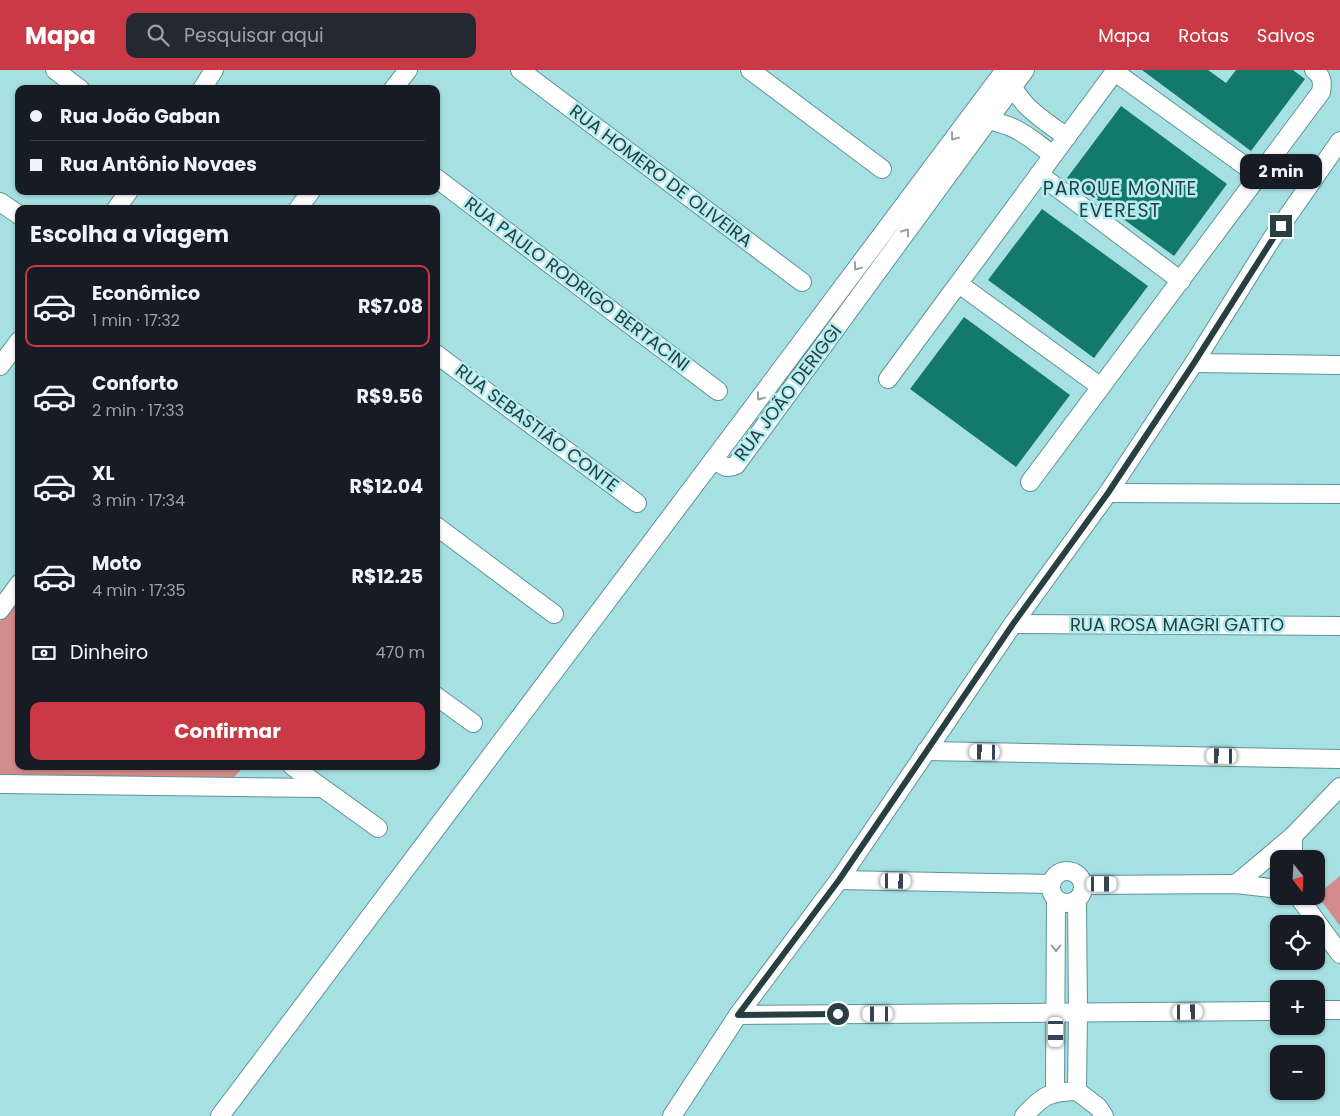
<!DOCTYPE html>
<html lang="pt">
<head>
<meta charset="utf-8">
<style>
  :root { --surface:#171b24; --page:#242831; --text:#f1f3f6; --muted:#9ea1a6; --line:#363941; --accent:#c93946 }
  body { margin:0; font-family:Poppins,sans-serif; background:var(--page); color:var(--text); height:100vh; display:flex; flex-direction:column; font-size:19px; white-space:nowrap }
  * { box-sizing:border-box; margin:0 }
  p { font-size:16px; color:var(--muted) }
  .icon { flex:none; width:28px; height:28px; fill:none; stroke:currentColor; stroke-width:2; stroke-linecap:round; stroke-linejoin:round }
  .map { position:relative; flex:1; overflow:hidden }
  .panel { position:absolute; left:15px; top:135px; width:425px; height:565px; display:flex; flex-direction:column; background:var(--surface); border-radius:10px; box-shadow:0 1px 4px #0004 }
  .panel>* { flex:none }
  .guide { position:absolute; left:15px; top:15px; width:425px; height:110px; border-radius:10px; box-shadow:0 1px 4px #0004; display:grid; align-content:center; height:110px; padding:0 15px; background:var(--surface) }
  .needle { width:32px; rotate:162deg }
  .buttons { position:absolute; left:1270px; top:780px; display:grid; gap:10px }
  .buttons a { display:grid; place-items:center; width:55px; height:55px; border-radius:10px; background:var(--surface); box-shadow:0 1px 4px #0004; font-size:25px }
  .end { position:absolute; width:22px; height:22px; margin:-11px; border:6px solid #273f40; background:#fff; box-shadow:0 0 0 2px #fff }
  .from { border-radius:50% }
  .bubble { position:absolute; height:35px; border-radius:10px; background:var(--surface); box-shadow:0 1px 4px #0004; font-size:16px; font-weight:700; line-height:35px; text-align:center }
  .car { position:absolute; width:15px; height:30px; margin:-15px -8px; border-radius:6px; box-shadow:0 0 4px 1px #0007; background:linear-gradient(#fff 24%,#345 0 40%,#fff 0 76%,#345 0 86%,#fff 0) }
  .guide b { display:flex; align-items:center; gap:18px; height:48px; font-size:19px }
  .guide b+b { border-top:1px solid var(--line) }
  .guide i { width:12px; height:12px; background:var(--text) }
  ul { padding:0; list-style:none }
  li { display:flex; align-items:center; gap:15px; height:82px; margin:0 10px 8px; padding:0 5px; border:2px solid transparent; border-radius:10px }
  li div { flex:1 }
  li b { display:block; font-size:19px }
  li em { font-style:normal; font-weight:700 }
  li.active { border-color:var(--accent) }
  li>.icon { width:45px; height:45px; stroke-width:1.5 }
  h2 { padding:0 15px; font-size:22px; line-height:60px }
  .pay { display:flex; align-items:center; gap:12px; height:55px; padding:0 15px; font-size:19px }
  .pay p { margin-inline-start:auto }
  .button { display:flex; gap:10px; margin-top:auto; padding:10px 15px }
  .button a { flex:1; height:58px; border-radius:10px; background:var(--accent); color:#fff; font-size:20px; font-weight:700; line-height:58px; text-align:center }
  header { display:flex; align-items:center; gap:30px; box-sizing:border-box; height:70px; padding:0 25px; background:var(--accent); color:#fff }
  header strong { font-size:24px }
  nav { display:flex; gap:28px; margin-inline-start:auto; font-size:18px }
  .search { width:350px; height:45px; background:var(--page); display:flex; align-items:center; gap:12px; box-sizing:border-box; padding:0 18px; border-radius:10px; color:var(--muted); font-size:19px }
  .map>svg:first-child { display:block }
  .green { fill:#d38c8b }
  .building { fill:#13796b }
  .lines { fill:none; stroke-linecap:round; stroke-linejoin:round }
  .minor-casing { stroke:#5d9497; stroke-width:20 }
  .minor { stroke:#fff; stroke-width:18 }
  .oneway { stroke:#939fa0 }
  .route { stroke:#273f40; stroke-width:6 }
  .labels { text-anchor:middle; stroke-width:5; stroke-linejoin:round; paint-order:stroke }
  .street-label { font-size:18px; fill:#273f40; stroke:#b4edf1 }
  .neighbourhood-label { font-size:19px; letter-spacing:1px; fill:#273f40; stroke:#b4edf1 }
</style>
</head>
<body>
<header>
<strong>Mapa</strong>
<div class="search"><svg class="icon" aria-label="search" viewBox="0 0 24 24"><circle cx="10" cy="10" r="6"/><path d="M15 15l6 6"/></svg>Pesquisar aqui</div>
<nav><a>Mapa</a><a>Rotas</a><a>Salvos</a></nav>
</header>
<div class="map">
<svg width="1340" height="1046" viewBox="0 0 1340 1046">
  <rect width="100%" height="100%" fill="#a7e0e3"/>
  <g class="green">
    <polygon points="19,527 19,696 244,696 243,698 232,709 0,710 0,551"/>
    <polygon points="1340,806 1340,856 1317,825"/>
  </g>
  <g class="building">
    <polygon points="1142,0 1208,0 1226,13 1236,0 1293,0 1305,9 1251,81"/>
    <polygon points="1121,36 1227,114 1174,186 1067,108"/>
    <polygon points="1042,139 1148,216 1094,288 988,210"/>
    <polygon points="964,247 1070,325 1016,397 910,319"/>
  </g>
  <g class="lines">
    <defs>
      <g id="minor">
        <polyline points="55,0 80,19"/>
        <polyline points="520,0 802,212"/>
        <polyline points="750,0 882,99"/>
        <path d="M1005,0L714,389C722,395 726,400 736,395L1025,0"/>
        <polyline points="1115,2 1259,106"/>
        <path d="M1005,9C1013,17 1018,26 1025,34C1037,47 1053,57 1067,67"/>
        <polyline points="202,19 214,0"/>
        <polyline points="393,19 408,0"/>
        <path d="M978,44C990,52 999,52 1011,57C1026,63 1040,76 1053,85"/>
        <polyline points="1039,104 1181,211"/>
        <polyline points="436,108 718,321"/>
        <polyline points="0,132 19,145"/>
        <polyline points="116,139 129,121"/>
        <polyline points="298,139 311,121"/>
        <polyline points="959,214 1101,317"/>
        <polyline points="436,284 637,433"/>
        <polyline points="1194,293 1340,295"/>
        <polyline points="0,296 19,271"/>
        <polyline points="888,309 1116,0"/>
        <path d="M1030,412L1321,22C1323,12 1322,6 1314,0"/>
        <polyline points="1108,423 1340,424"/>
        <polyline points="436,456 554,544"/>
        <polyline points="0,540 19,514"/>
        <polyline points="1013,554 1340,556"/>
        <polyline points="436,626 473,653"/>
        <polyline points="926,681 1340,689"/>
        <polyline points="292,696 378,758"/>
        <polyline points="0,714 321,718"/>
        <polyline points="1293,766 1293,789"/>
        <circle cx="1067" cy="817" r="16"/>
        <polyline points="839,810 1051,814"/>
        <polyline points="1236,814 1293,766 1340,717"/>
        <polyline points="1083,815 1236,814 1279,819"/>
        <polyline points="1298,826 1340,884"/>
        <polyline points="1316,940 1340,940"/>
        <polyline points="738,945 1279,941"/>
        <polyline points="1077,1021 1078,943 1077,830"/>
        <polyline points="1055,1022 1056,829"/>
        <polyline points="220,1046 714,389"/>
        <polyline points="672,1046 738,945 839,810 1013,554 1108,423 1194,293 1271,170 1340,71"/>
        <path d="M1024,1046C1043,1025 1049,1022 1077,1021L1098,1037L1104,1046"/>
      </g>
    </defs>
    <use href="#minor" class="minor-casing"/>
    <use href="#minor" class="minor"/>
  </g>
  <defs><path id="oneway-chevron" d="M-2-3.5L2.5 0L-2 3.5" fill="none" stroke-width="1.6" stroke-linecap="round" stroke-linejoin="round" transform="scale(1.25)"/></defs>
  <g class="oneway">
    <use href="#oneway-chevron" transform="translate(954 67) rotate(127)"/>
    <use href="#oneway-chevron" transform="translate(906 162) rotate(-54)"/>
    <use href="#oneway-chevron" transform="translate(857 197) rotate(127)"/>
    <use href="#oneway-chevron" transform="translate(760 327) rotate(127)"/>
    <use href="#oneway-chevron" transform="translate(1056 878) rotate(90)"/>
  </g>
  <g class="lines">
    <polyline class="route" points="838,944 738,945 839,810 1013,554 1108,423 1194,293 1281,156"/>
  </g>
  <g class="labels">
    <g class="street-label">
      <text transform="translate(661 106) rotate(37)" y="6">RUA HOMERO DE OLIVEIRA</text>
      <text transform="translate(577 214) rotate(37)" y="6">RUA PAULO RODRIGO BERTACINI</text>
      <text transform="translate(788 323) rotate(-53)" y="6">RUA JOÃO DERIGGI</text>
      <text transform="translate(537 358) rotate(37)" y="6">RUA SEBASTIÃO CONTE</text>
      <text x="1177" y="561">RUA ROSA MAGRI GATTO</text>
    </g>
    <g class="neighbourhood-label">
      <text x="1120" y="125">PARQUE MONTE<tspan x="1120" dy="22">EVEREST</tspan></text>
    </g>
  </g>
</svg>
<div class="buttons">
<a><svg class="needle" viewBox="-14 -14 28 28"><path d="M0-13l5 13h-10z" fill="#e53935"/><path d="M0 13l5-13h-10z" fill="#9ea1a6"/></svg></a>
<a><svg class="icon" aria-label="locate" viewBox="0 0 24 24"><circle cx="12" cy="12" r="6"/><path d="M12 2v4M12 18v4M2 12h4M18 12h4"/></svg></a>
<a>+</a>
<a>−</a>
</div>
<i class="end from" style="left:838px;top:944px"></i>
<i class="end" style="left:1281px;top:156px"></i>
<div class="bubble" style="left:1240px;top:84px;width:82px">2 min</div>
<i class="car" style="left:985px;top:682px;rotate:271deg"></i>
<i class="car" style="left:1222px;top:686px;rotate:271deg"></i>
<i class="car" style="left:896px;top:811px;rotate:91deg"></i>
<i class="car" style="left:1102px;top:814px;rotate:90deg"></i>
<i class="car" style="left:1188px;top:942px;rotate:89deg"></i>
<i class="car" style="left:878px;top:944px;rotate:270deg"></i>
<i class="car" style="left:1056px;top:962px;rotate:180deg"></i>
<div class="guide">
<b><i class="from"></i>Rua João Gaban</b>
<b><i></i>Rua Antônio Novaes</b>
</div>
<section class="panel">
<h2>Escolha a viagem</h2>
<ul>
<li class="active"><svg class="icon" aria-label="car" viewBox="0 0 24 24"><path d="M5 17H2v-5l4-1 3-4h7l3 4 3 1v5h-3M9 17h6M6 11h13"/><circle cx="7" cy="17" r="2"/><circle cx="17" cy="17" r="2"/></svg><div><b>Econômico</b><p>1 min · 17:32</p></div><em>R$7.08</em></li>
<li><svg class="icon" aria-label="car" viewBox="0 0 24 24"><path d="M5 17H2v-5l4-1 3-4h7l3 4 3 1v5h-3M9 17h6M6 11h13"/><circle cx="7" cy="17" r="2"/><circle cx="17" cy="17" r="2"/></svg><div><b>Conforto</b><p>2 min · 17:33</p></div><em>R$9.56</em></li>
<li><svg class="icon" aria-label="car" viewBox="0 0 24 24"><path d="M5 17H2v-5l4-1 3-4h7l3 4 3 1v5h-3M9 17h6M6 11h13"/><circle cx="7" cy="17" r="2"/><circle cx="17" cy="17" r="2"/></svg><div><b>XL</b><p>3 min · 17:34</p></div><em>R$12.04</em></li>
<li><svg class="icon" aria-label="car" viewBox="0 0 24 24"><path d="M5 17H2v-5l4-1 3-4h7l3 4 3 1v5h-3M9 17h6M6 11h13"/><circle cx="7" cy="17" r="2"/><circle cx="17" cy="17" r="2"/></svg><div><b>Moto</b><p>4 min · 17:35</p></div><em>R$12.25</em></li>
</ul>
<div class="pay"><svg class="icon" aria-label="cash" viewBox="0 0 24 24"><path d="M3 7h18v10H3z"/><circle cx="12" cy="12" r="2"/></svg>Dinheiro<p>470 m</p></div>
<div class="button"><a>Confirmar</a></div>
</section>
</div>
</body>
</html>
